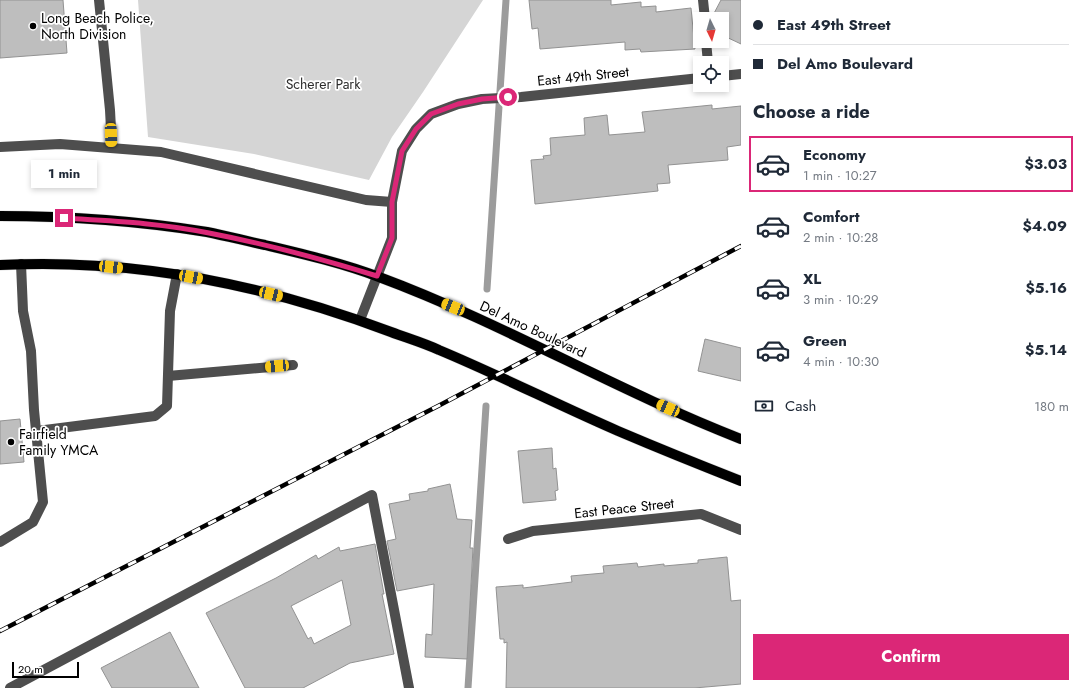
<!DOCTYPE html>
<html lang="en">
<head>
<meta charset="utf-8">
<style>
  :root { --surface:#fff; --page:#f2f2f3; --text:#1f2937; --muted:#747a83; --line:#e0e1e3; --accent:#db2777 }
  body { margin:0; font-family:Jost,sans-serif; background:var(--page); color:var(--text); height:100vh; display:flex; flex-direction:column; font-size:15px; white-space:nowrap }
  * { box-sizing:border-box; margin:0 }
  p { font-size:13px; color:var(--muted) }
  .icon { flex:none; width:22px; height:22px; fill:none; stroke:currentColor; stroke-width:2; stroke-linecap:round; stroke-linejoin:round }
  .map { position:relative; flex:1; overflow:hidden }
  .side { display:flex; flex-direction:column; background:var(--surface); width:340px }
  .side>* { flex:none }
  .banner { display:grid; align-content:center; height:88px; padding:0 12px; background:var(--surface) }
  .needle { width:26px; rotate:175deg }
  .tools { position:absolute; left:693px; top:12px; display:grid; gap:8px }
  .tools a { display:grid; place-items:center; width:36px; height:36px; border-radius:0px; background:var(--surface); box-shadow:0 2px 6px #0003; font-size:20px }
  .scale { position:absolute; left:12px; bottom:10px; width:67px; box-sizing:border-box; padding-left:4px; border:2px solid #000; border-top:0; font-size:11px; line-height:14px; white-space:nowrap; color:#000; -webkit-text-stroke:3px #fff; paint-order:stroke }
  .end { position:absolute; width:18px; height:18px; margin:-9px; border:5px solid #db2777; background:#fff; box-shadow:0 0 0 2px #fff }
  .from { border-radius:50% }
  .bubble { position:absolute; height:28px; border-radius:0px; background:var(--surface); box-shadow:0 2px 6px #0003; font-size:13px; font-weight:700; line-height:28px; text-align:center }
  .car { position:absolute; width:12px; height:24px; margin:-12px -6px; border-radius:5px; box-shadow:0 0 3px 1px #0007; background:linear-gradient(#f5c518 24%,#345 0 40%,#f5c518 0 76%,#345 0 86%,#f5c518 0) }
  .banner b { display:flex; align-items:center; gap:14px; height:38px; font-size:15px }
  .banner b+b { border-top:1px solid var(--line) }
  .banner i { width:10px; height:10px; background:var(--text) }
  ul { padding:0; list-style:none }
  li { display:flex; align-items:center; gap:12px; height:56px; margin:0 8px 6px; padding:0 4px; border:2px solid transparent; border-radius:0px }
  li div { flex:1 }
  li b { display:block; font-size:15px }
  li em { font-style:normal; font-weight:700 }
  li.active { border-color:var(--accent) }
  li>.icon { width:36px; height:36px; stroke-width:1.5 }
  h2 { padding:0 12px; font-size:18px; line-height:48px }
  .pay { display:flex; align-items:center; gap:10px; height:44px; padding:0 12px; font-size:15px }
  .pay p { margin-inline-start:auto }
  .cta { display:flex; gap:8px; margin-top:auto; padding:8px 12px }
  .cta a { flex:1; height:46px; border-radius:0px; background:var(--accent); color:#fff; font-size:16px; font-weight:700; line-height:46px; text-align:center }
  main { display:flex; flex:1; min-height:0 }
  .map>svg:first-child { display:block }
  .green { fill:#d5d5d5 }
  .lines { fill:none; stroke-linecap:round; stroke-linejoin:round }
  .stream { stroke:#9c9c9c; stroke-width:7 }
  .building { fill:#bebebe; stroke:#929292; fill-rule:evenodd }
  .major-casing { stroke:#dbdbdb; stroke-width:11 }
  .minor { stroke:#4e4e4e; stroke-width:10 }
  .major { stroke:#000; stroke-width:10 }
  .rail-casing { stroke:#000; stroke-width:4.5 }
  .rail { stroke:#fff; stroke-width:3; stroke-dasharray:9; stroke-linecap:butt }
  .route { stroke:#db2777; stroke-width:5 }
  .poi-dot { fill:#000; stroke:#fff; stroke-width:1.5 }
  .labels { text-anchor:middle; stroke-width:3.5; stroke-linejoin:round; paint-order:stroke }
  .poi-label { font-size:14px; fill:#000; stroke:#fff; text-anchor:start }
  .street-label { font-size:14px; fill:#000; stroke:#fff }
  .park-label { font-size:14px; fill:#2c2c2c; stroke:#fff }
</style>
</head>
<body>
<main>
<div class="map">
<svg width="741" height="688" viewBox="0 0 741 688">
  <rect width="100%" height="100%" fill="#fff"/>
  <polygon class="green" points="138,0 483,0 423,92 392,137 369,180 254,154 148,137"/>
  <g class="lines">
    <g class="stream">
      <polyline points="487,289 506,0"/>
      <polyline points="468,688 486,406"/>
    </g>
  </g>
  <g class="building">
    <polygon points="0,0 63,0 67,53 0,58"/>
    <polygon points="529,0 611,0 611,5 641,2 641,7 656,6 656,12 691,8 695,49 641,52 640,49 625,50 625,42 540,49 538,28 532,29"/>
    <polygon points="721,0 741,0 741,44 722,35 722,19 711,19"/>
    <polygon points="712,105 712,109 741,106 741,145 727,147 728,160 668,165 670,183 657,184 658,191 535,204 531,160 544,159 543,156 551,155 550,138 585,135 584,118 607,115 609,135 645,132 642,112"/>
    <polygon points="705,339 741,348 741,381 698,371"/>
    <polygon points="20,419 24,462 0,464 0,421"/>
    <polygon points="552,448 553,469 556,468 558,490 555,491 556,500 523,503 518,451"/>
    <polygon points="450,484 457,519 472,520 470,548 473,548 467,659 425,657 426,634 432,635 434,584 397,591 387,541 396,539 389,504 410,500 409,494 428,491 428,489"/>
    <path d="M375,544L384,594H382L394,654L350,663L303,688H245L206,613L276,578L316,555L318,559L339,547L340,551ZM342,580L351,625L314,644L311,637L308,639L291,606Z"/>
    <polygon points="727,557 731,601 741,600 741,684 694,688 506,688 507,642 504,643 504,639 500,639 496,587 523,585 523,588 572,582 571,576 604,573 603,566 637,563 638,567 664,564 664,566 698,563 698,560"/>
    <polygon points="170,632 199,688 112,688 101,668"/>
  </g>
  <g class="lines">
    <defs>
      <g id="major">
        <path d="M0,216C69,216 139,221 207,232C227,236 246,241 265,245C303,254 342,263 379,277C503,323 617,391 741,439"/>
        <path d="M0,265C134,258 267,285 391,332C407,338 424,343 439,350C499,375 558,405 618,431C658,448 700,465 741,481"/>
      </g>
    </defs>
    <use href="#major" class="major-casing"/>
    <g class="minor">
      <polyline points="99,0 110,110 112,148"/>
      <polyline points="703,0 705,19"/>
      <polyline points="706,41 708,63"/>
      <polyline points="722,76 741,74"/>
      <polyline points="0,147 60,144 161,152 366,200 392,202"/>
      <polyline points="360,320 392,238 392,202 402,151 416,129 431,114 458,104 482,99 521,97 700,78"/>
      <polyline points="168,376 293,365"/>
      <polyline points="37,431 155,416 167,406 170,311 177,274"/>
      <polyline points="508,539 533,531 701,514 741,530"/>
      <polyline points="0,542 33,522 43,502 34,410 31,351 23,311 21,264"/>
      <polyline points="10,688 372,495 409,688"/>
    </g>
    <use href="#major" class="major"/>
    <defs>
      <polyline id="rail" points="0,631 440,405 741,246"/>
    </defs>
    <use href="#rail" class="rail-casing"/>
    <use href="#rail" class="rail"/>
  </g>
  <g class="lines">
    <path class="route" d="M64,218C112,221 161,223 209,233C266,244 322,259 377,276L392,238V202L402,151L416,129L431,114L458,104L482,99L508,97"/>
  </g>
  <g class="poi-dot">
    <circle cx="33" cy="26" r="4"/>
    <circle cx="11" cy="442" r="4"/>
  </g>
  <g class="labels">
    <g class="poi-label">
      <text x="41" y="23">Long Beach Police,<tspan x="41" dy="16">North Division</tspan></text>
      <text x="19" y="439">Fairfield<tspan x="19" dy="16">Family YMCA</tspan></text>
    </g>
    <g class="street-label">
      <text transform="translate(583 76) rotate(-6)" y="5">East 49th Street</text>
      <text transform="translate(533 329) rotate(25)" y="5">Del Amo Boulevard</text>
      <text transform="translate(624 508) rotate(-6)" y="5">East Peace Street</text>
    </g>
    <g class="park-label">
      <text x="323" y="89">Scherer Park</text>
    </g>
  </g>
</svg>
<div class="tools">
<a><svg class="needle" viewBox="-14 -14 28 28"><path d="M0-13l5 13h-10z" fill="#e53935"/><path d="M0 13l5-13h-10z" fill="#747a83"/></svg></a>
<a><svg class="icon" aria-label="locate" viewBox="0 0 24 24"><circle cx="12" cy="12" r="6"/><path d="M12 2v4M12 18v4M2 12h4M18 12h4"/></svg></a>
</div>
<div class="scale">20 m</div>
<i class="end from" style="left:508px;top:97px"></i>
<i class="end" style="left:64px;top:218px"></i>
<div class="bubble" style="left:31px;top:160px;width:66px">1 min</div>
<i class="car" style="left:111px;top:135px;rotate:178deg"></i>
<i class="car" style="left:111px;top:267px;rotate:97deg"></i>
<i class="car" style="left:191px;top:277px;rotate:101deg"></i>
<i class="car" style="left:271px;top:294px;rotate:103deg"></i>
<i class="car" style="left:453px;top:307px;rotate:292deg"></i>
<i class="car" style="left:277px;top:366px;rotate:265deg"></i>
<i class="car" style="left:668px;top:408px;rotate:294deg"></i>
</div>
<section class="side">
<div class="banner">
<b><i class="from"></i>East 49th Street</b>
<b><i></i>Del Amo Boulevard</b>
</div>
<h2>Choose a ride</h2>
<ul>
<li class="active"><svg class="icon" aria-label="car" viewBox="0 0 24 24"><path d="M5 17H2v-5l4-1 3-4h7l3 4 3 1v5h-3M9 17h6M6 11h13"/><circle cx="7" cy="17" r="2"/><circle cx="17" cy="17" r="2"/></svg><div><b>Economy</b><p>1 min · 10:27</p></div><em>$3.03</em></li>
<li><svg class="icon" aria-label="car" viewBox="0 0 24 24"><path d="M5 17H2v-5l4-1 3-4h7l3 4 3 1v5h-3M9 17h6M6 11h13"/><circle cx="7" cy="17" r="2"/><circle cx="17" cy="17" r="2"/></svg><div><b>Comfort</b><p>2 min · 10:28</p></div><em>$4.09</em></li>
<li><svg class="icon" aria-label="car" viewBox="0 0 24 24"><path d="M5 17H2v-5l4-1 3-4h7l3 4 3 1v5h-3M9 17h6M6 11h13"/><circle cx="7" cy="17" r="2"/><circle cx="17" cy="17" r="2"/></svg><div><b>XL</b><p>3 min · 10:29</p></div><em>$5.16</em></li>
<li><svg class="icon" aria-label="car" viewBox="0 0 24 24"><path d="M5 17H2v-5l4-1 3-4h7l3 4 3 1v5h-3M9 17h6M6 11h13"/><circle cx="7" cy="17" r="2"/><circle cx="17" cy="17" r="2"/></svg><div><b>Green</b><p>4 min · 10:30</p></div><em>$5.14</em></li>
</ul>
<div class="pay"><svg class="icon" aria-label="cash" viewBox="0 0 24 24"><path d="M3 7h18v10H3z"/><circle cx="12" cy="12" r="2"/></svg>Cash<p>180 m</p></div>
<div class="cta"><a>Confirm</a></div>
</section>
</main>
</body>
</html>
